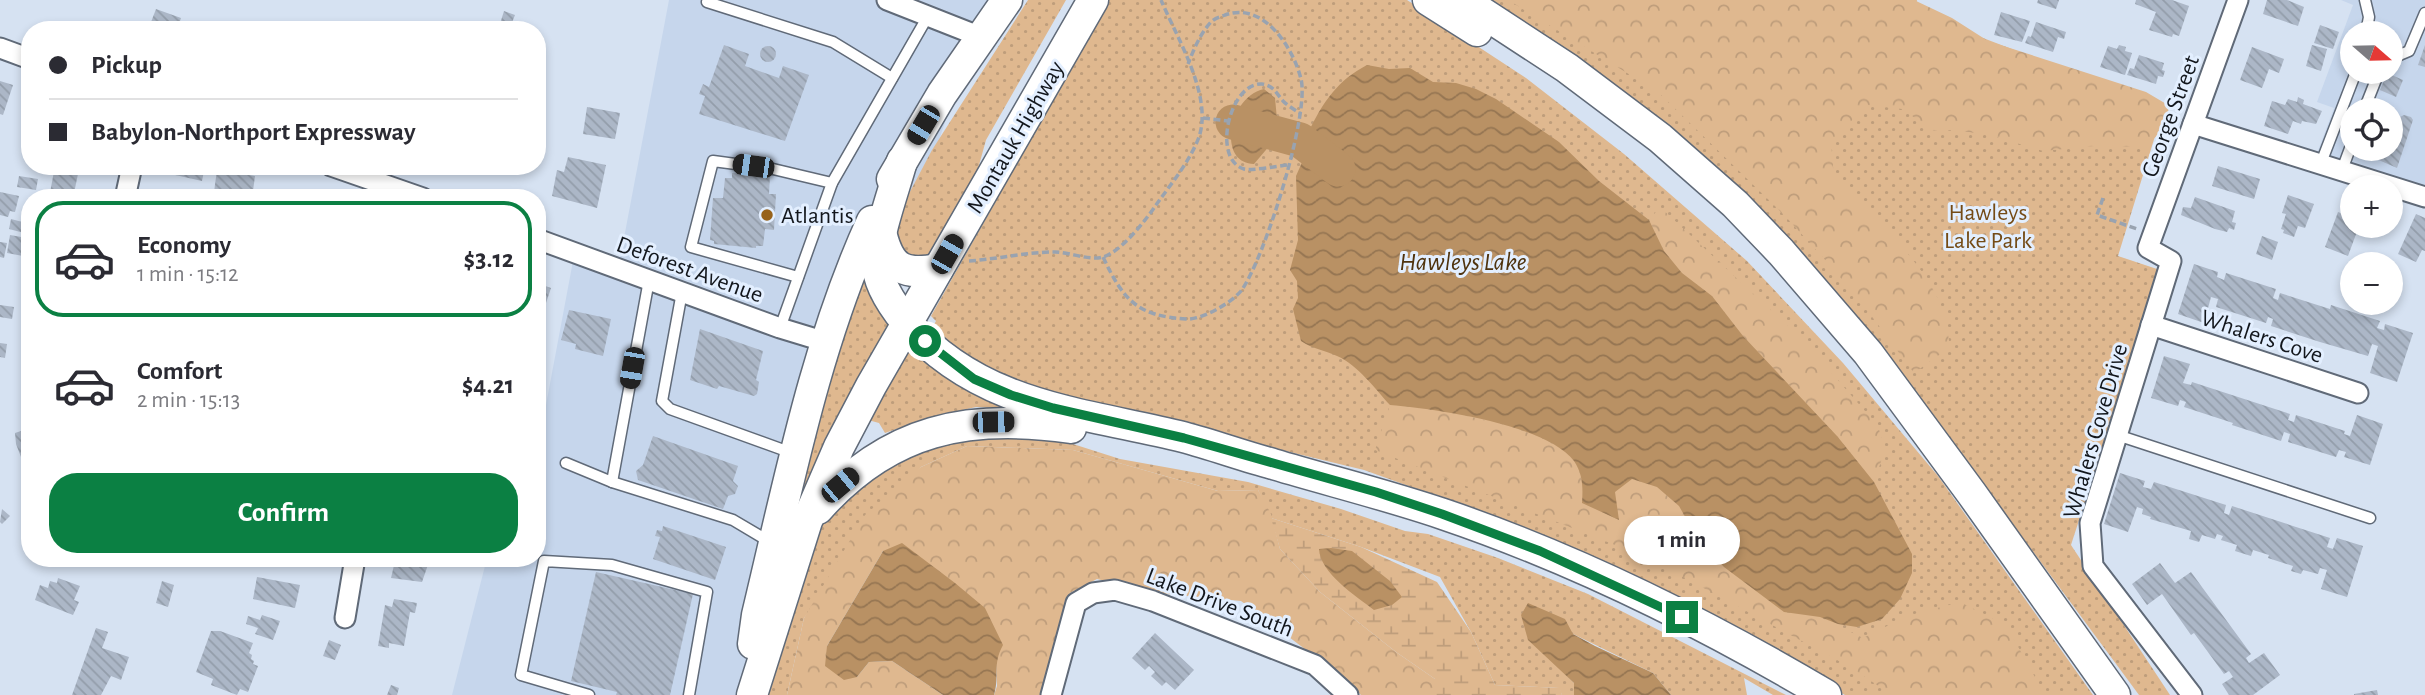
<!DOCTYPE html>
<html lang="en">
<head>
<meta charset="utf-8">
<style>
  :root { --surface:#fff; --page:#f7f7f7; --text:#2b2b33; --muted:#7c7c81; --line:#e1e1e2; --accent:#0b8043 }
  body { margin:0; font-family:"Alegreya Sans",sans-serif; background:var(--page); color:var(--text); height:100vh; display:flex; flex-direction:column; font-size:26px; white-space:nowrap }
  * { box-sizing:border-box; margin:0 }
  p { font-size:23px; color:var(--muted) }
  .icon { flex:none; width:38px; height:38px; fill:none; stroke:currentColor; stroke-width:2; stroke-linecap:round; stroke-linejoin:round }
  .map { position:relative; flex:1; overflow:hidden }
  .drawer { position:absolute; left:21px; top:189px; width:525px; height:378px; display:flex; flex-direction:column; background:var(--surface); border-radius:28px; box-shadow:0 4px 10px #0003 }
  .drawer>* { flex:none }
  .banner { position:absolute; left:21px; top:21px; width:525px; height:154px; border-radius:28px; box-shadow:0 4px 10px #0003; display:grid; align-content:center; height:154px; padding:0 28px; background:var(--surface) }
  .needle { width:46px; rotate:110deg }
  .tools { position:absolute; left:2340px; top:21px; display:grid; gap:14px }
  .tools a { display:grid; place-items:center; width:63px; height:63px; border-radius:50%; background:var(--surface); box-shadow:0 4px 10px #0003; font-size:35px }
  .end { position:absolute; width:32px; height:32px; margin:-16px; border:9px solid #0b8043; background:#fff; box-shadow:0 0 0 4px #fff }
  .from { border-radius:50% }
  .bubble { position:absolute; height:49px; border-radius:24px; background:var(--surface); box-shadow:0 4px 10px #0003; font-size:23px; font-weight:600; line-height:49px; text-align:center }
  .car { position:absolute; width:21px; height:42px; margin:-21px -10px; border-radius:9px; box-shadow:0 0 5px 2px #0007; background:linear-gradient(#222 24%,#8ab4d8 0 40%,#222 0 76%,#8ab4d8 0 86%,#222 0) }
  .banner b { display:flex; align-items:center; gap:24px; height:66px; font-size:26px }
  .banner b+b { border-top:2px solid var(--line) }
  .banner i { width:18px; height:18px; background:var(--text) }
  ul { padding:12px 0 0; list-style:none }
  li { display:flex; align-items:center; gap:21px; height:116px; margin:0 14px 10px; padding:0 14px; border:4px solid transparent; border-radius:28px }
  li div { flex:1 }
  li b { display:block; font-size:26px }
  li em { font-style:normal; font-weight:600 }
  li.selected { border-color:var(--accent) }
  li>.icon { width:63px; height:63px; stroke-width:1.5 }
  .primary-button { display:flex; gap:14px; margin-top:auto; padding:14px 28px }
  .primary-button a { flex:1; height:80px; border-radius:28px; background:var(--accent); color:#fff; font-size:28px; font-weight:600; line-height:80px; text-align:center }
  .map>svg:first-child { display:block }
  .built { fill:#c6d6ec; fill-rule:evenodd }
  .green { fill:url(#green-dots) }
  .forest { fill:url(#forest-crowns) }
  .wetland { fill:url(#wetland-marsh) }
  .water { fill:url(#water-waves) }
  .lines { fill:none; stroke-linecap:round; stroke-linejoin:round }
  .river { stroke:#b99164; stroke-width:35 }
  .building { fill:url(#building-back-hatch) }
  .service-casing { stroke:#606a78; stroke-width:13 }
  .minor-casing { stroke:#606a78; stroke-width:23 }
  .primary-casing { stroke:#606a78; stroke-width:33 }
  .path { stroke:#99a3b0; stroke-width:3.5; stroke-dasharray:7 3.5; stroke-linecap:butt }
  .service { stroke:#fff; stroke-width:10 }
  .minor { stroke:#fff; stroke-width:19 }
  .primary { stroke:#fff; stroke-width:30 }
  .route { stroke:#0b8043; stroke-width:9 }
  .poi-dot { fill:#97621a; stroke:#e3efff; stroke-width:2.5 }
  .labels { text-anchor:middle; stroke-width:6; stroke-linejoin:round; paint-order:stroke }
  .street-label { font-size:24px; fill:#12161c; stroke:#e3efff }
  .park-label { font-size:24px; fill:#744b16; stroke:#e3efff }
  .poi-label { font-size:24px; fill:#12161c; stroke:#e3efff; text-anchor:start }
  .water-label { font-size:26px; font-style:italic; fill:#4f330e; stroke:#e3efff }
</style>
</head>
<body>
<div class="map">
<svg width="2425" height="695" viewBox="0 0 2425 695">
  <defs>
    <pattern id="green-dots" width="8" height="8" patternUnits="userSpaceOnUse" patternTransform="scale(1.75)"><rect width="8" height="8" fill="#dfb88f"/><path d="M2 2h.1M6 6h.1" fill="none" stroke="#be9d7b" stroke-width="1.8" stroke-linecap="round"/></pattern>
    <pattern id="forest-crowns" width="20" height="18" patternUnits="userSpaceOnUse" patternTransform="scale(1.75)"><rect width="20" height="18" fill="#dfb88f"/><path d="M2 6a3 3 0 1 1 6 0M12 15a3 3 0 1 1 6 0" fill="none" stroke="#be9d7b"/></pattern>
    <pattern id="wetland-marsh" width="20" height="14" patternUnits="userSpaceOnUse" patternTransform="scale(1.75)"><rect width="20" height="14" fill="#dfb88f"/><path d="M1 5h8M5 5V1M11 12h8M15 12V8" fill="none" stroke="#be9d7b"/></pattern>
    <pattern id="water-waves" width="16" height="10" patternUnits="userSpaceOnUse" patternTransform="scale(1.75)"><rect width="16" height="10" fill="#b99164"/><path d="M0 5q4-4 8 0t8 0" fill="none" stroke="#957552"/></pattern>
    <pattern id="building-back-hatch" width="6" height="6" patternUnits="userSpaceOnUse" patternTransform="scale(1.75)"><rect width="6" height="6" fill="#acb7c7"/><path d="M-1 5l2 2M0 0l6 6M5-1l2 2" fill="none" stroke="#939daa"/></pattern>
  </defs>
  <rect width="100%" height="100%" fill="#d6e2f2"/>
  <g class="built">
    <polygon points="669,0 996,0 976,27 809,539 768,695 452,695 487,558 537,558 537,453 573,261 617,275"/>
    <path d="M2341,0H2425V191L2316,156L2334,108L2317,102L2353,5ZM2352,33H2390V72H2352ZM2352,110H2390V149H2352Z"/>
  </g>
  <g class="green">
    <polygon points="1028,0 1066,0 986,140 976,176 928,258 898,260 894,222 932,150"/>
    <polygon points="1109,0 1407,0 1526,78 1624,154 1747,261 1843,363 1938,476 2093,695 1845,695 1602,560 1467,507 1364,470 1011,385 978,364 932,328 936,321 931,316 1067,75 1105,1"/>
    <polygon points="1486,0 1917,0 1915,12 2164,107 2118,256 2160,270 2071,545 2170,695 2139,695 1909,384 1801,251 1690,148"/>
    <path d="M858,274L867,277L888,324C850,392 815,460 788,533Z"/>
    <path d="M908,348C943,379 966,390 1009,408L976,407L931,417L885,433L879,423L868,420Z"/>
    <polygon points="1051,437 1120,459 1248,482 1341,509 1405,531 1428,534 1498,558 1588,594 1786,695 1773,695 1744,678 1747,695 1671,695 1653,673 1573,634 1554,662 1574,683 1574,695 1562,695 1559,688 1495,685 1471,632 1440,577 1361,547 1271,518 1258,490 1218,491 1073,450 967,446 921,467 804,618 787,695 768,695 809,539 834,504 889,458 937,439"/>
  </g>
  <g class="forest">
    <path d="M1508,0H1914L1952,18L1988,41L2146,92L2168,105L2169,124L2145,147L2095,146L2043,151L1989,135L1955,130L1934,131L1902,109L1867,105L1831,142L1834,178C1872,218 1922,257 1943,310C1947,321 1948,335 1950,347L1914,373L1864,306L1828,263L1785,216L1658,92Z"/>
    <polygon points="1660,207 1802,339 1878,426 1885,450 1874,482 1837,436 1743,336 1712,296 1683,274 1664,251 1649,220"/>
    <path d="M1390,405C1435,409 1546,424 1574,462C1583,474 1583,488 1583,503L1618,519L1614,492L1632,478L1657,487L1679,506L1697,538L1783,612L1820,617L1863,638L1907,616L1960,602L2006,625L2045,695H1892L1850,667L1648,558L1375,450Z"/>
    <polygon points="967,446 1073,450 1218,491 1258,490 1271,514 1280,549 1320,592 1396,652 1435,679 1435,695 1361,695 1342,677 1241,601 1156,593 1097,579 1070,593 1041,695 994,695 997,686 996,658 883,551 827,646 857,677 869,662 892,661 943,695 787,695 804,618 865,515 921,467"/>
  </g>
  <polygon class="wetland" points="1271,518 1361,547 1437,582 1471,632 1495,685 1560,688 1562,695 1435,695 1435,679 1396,652 1320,592 1280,549"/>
  <g class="water">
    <path d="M1367,65L1389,69L1410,68L1433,82L1456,83L1476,89L1496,99L1559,142L1599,181L1649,220L1664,251L1682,273L1712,296L1743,336L1837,436L1874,482L1912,554V573L1900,599L1882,619L1857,627L1838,624L1820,617L1784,612L1724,567L1697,538L1679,506L1657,487L1632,479L1615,492L1619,520L1582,503C1583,488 1583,474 1574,461C1546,424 1435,409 1390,405C1375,389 1358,365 1337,356C1324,350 1313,349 1301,341L1293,309L1298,298L1297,281L1290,270L1298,240L1296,176L1303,160L1304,151L1298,147L1302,131H1309C1323,102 1338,80 1367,65Z"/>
    <path d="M1264,89L1275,98L1277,119L1294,129L1290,145L1271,144L1254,164C1216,163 1229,96 1264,89Z"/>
    <path d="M902,543L955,583L985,608L1003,645C992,665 1000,675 994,695H943L892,661L869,662L857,677L844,680L825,666L827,646L883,551Z"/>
    <path d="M1331,548L1352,551L1390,581L1402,597L1392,605L1374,610C1356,596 1320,573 1319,549Z"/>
    <polygon points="1528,603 1565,619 1573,634 1595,646 1653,673 1671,695 1574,695 1574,683 1528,640 1521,615"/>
  </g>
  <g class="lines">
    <polyline class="river" points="1233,122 1300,140 1338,169"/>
  </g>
  <g class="building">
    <polygon points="2038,0 2059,0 2056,9 2037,3"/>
    <polygon points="2136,0 2172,0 2189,6 2179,36 2173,34 2172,37 2149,30 2156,12 2135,4"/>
    <polygon points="2267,0 2287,0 2304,7 2298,26 2263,14"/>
    <polygon points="156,9 181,18 177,30 148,30"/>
    <polygon points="504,11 515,15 509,30 498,30"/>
    <polygon points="2001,12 2030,21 2022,42 1994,35"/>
    <polygon points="225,22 247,29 247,30 222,30"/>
    <polygon points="2036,22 2066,32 2064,39 2058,37 2053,52 2025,43 2028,36 2031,37"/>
    <polygon points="2320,25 2339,32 2333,49 2314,43"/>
    <polygon points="724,45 749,54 745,66 779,78 783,66 809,75 785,141 699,114 705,96 699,94 703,84 709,87"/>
    <polygon points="2119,45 2126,47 2125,51 2132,53 2125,75 2100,67 2108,46 2117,49"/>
    <polygon points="2312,45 2327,49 2321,71 2306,66"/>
    <polygon points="2425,45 2425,67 2418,65"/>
    <circle cx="768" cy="54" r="8"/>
    <polygon points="2252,47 2284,59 2279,73 2269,69 2262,88 2240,80"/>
    <polygon points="2139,55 2164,63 2162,70 2165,71 2163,77 2158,76 2156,84 2127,75 2130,68 2134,69"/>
    <polygon points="2387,73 2403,80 2396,97 2380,90"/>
    <polygon points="0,81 13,85 3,115 0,114"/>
    <polygon points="2298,97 2304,100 2303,104 2322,111 2316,124 2302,121 2301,124 2293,121 2288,134 2264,126 2272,101 2285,105 2288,99 2297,102"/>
    <polygon points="29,103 30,103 30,126 22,124"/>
    <polygon points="587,107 620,113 615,139 583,134"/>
    <polygon points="2404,115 2411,117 2413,120 2397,168 2374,158 2381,149 2390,149 2390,123 2397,125 2400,117"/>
    <polygon points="568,157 606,165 597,208 552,196 557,170 564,172"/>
    <polygon points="55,166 79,169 73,198 49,198"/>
    <polygon points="154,166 205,166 202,181 153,170"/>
    <polygon points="490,166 527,166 525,173 511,168 509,171"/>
    <polygon points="2218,166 2260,179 2254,199 2212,186"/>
    <polygon points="217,170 255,176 252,198 214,192"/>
    <polygon points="732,173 770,176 769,194 776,194 774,230 765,229 763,246 756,246 756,248 714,244 714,241 710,240 713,198 723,198 725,178 732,178"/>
    <polygon points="19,176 38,179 36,190 17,187"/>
    <polygon points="0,192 19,196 15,212 10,211 8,217 0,215"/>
    <polygon points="2288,195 2314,204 2305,228 2298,226 2294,237 2283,233 2284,230 2281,229 2286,214 2282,213"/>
    <polygon points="2195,197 2235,211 2232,222 2236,223 2234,230 2229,228 2227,232 2215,229 2181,215 2183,207 2191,208"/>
    <polygon points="2338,212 2352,217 2352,226 2359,226 2348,256 2325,247"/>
    <polygon points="2416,214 2425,218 2425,251 2422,250 2416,262 2398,254"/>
    <polygon points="11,219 30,224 28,234 9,229"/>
    <polygon points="10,235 27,238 23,256 7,253"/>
    <polygon points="2262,236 2278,242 2272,260 2256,254"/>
    <polygon points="0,242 7,243 4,258 0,257"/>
    <polygon points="2194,264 2218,272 2217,277 2224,280 2226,273 2276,289 2273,298 2278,300 2280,293 2330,309 2331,305 2380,321 2377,328 2384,330 2385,324 2413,333 2397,382 2370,373 2378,346 2372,344 2368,356 2320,342 2271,326 2273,319 2268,317 2266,323 2216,307 2218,299 2211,297 2204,323 2178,314"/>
    <polygon points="537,283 551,288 543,312 537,310"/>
    <polygon points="0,305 14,307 12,319 0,317"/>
    <polygon points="569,310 611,319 603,356 575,349 576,344 561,340"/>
    <polygon points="700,329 763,351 756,380 759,382 757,394 754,396 719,386 717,389 690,380"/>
    <polygon points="0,343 7,344 5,358 0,357"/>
    <polygon points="2164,356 2190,364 2183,383 2191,385 2192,382 2290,414 2288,420 2294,422 2296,415 2345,431 2344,434 2350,436 2357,415 2383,424 2370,465 2344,457 2346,452 2339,450 2336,457 2288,442 2290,434 2284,432 2281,441 2232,425 2233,423 2184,407 2186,402 2180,400 2178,406 2151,398"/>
    <polygon points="30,428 30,468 26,470 16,444 15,433"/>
    <polygon points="653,436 738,466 733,481 738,486 735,494 728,496 723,509 638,480 636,471 643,465"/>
    <polygon points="2120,473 2145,481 2143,487 2151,489 2154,482 2226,505 2224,513 2229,515 2232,506 2330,538 2327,547 2333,549 2337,538 2363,546 2347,597 2321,589 2327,570 2320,568 2318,574 2303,570 2301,574 2291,571 2293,566 2268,558 2269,555 2253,550 2251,556 2235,551 2237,545 2221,540 2223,536 2217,534 2215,539 2202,535 2199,542 2189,539 2191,531 2150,519 2151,517 2142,514 2143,509 2137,507 2128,532 2104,524"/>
    <polygon points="2,509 10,516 2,524 0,522"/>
    <polygon points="663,526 726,547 715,580 653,559 660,537 655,536 657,530 662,531"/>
    <polygon points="400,558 430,559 422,582 391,578 395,561 399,562"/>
    <polygon points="2160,563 2175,583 2191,572 2251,654 2246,658 2249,663 2264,653 2280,675 2253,695 2229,695 2222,684 2233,677 2229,671 2224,674 2194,633 2191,635 2162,594 2147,605 2132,584"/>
    <polygon points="596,572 693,594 670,695 616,695 617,692 571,681"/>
    <polygon points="257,577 300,585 295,608 253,599"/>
    <polygon points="58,578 80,586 74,600 79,602 73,615 35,600 40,585 48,588 50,581 57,583"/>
    <polygon points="162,581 174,585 168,607 156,603"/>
    <polygon points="394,599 417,603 415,613 410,612 404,646 389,643 389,648 378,646 385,605 392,607"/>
    <polygon points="262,615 280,621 273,640 255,634 258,628 246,624 248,616 260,620"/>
    <polygon points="96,628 108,632 102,648 129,657 121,680 111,676 101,695 72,695"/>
    <polygon points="211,631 220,631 253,643 249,653 252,655 251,659 254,661 253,664 258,666 248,692 240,689 237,695 211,685 213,679 196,672"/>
    <polygon points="1155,633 1194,670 1175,690 1166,682 1162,686 1151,676 1155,672 1149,666 1145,670 1132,658"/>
    <polygon points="329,640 341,645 335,660 323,656"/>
    <polygon points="391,685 399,688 397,695 387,695"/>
    <polygon points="2377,690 2378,695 2354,695 2354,694"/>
  </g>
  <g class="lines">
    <defs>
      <g id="service">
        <polyline points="2365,0 2369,17 2366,33"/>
        <polyline points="707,2 833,42 892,78"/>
        <polyline points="2390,59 2409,51 2425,13"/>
        <polyline points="2364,110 2379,72"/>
        <polyline points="2321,163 2356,72"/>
        <polyline points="2342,170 2352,143"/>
        <polyline points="798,277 691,247 713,161 773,169 832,183"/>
        <polyline points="682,292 662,401 670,409 792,453"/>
        <polyline points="780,328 832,183 928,16"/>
        <polyline points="2117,435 2370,518"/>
        <polyline points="566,463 612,482 733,520 770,542"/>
        <polyline points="612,482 649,280"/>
        <polyline points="589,695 521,675 544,561 612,565 707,592 689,695"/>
      </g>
      <g id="minor">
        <polyline points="887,0 981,37"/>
        <polyline points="0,48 30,59"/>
        <polyline points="2193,124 2425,197"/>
        <polyline points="331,166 423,198"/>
        <polyline points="125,198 132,166"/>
        <polyline points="537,239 780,328 826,342"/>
        <polyline points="2151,325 2358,393"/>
        <polyline points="345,618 355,558"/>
        <polyline points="1051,695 1076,603 1093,593 1115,590 1153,601 1315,665 1348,695"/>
        <polyline points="2192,695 2093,566 2090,523 2171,261 2148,248 2238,0"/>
      </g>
      <g id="primary">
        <polyline points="1428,0 1477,31"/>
        <polyline points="1463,0 1567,68 1660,138 1735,204 1781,252 1868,353 1972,494 2115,695"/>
        <path d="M902,161C894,190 879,230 877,259C876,281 892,305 906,322C980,407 1081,412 1183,437C1213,445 1243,456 1273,464C1330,481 1387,495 1443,514C1573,558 1708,625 1826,695"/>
        <polyline points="892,179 942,94 1007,0"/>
        <path d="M882,236C891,270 905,275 938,269"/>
        <path d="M818,509C889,429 968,413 1071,428"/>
        <path d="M753,644L757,615C789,482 815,346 872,221"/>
        <polyline points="752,695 807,521 839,447 871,386 1093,0"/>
      </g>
    </defs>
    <use href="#service" class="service-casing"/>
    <use href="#minor" class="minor-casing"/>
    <use href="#primary" class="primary-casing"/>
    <g class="path">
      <polyline points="1203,118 1228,121"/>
      <path d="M1287,165C1278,166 1251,171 1244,169C1211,159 1230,82 1262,84C1273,85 1277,94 1283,101C1288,106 1295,110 1301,114"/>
      <polyline points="2103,198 2097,215 2137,229"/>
      <path d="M1103,257C1123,299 1136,316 1186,319C1202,320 1231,303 1241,291C1264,260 1310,115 1301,79C1293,47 1263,1 1225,15C1220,17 1215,18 1211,22C1200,34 1194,49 1188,64"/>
      <path d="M969,261C998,259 1026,252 1055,252C1069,252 1089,261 1103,257C1121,252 1146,220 1156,205C1171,184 1190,161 1199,137C1213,96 1177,38 1161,0"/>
    </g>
    <use href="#service" class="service"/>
    <use href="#minor" class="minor"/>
    <use href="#primary" class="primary"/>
  </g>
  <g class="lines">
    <polyline class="route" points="925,341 974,379 1011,395 1053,408 1184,438 1376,492 1442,514 1540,551 1682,617"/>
  </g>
  <circle class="poi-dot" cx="767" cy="215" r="7"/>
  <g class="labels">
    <g class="street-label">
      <text transform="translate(2170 116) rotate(-70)" y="8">George Street</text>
      <text transform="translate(1015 137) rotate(-60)" y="8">Montauk Highway</text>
      <text transform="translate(690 269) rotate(20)" y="8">Deforest Avenue</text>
      <text transform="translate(2262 336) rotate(18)" y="8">Whalers Cove</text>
      <text transform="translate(2095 431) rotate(-74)" y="8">Whalers Cove Drive</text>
      <text transform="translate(1220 602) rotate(21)" y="8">Lake Drive South</text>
    </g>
    <g class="park-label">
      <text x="1988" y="220">Hawleys<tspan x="1988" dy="28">Lake Park</tspan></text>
    </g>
    <g class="poi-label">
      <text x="781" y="223">Atlantis</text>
    </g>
    <g class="water-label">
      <text x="1463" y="270">Hawleys Lake</text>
    </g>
  </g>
</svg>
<div class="tools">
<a><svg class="needle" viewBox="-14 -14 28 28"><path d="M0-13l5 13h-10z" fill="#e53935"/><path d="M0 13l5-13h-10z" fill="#7c7c81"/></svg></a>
<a><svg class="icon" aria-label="locate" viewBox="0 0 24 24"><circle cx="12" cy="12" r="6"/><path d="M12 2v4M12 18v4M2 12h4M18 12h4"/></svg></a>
<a>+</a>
<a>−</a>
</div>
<i class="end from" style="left:925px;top:341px"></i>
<i class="end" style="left:1682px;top:617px"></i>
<div class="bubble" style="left:1624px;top:516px;width:116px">1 min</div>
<i class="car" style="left:923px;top:125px;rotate:211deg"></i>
<i class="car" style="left:753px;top:166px;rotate:278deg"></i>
<i class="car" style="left:947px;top:254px;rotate:30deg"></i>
<i class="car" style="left:632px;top:368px;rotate:190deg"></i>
<i class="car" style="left:993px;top:422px;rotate:89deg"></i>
<i class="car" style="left:840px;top:485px;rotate:50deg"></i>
<div class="banner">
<b><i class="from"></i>Pickup</b>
<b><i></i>Babylon-Northport Expressway</b>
</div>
<section class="drawer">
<ul>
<li class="selected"><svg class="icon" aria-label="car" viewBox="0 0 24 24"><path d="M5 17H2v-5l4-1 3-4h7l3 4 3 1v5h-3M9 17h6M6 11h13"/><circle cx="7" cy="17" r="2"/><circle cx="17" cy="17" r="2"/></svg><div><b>Economy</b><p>1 min · 15:12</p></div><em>$3.12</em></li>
<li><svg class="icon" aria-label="car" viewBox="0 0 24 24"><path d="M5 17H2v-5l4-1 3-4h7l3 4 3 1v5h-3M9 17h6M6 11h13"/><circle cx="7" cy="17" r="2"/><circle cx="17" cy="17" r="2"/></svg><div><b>Comfort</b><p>2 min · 15:13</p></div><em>$4.21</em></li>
</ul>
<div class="primary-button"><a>Confirm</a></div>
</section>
</div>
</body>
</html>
